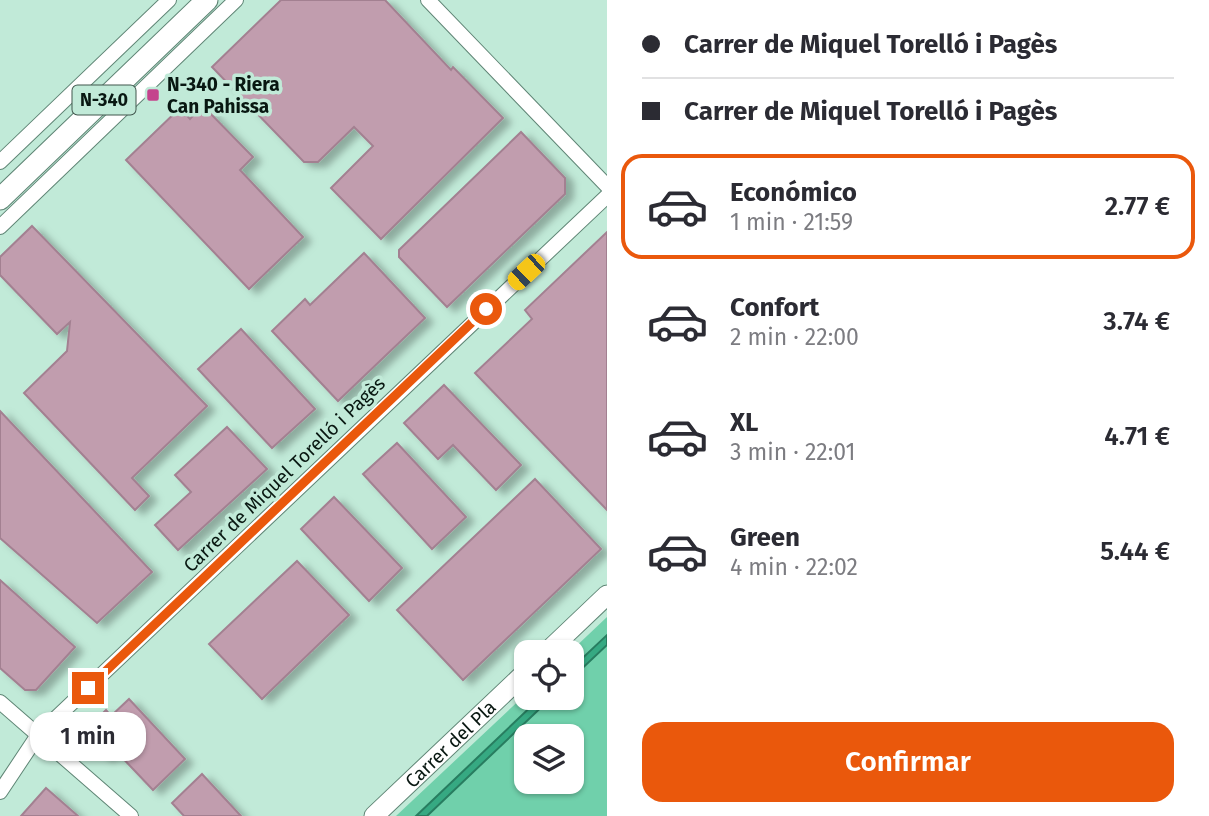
<!DOCTYPE html>
<html lang="es">
<head>
<meta charset="utf-8">
<style>
  :root { --surface:#fff; --page:#f7f7f7; --text:#2b2b33; --muted:#7c7c81; --line:#e1e1e2; --accent:#ea580c }
  body { margin:0; font-family:"Fira Sans",sans-serif; background:var(--page); color:var(--text); height:100vh; display:flex; flex-direction:column; font-size:26px; white-space:nowrap }
  * { box-sizing:border-box; margin:0 }
  p { font-size:23px; color:var(--muted) }
  .icon { flex:none; width:38px; height:38px; fill:none; stroke:currentColor; stroke-width:2; stroke-linecap:round; stroke-linejoin:round }
  .map { position:relative; flex:1; overflow:hidden }
  .details { display:flex; flex-direction:column; background:var(--surface); width:602px }
  .details>* { flex:none }
  .top-card { display:grid; align-content:center; height:154px; padding:0 35px; background:var(--surface) }
  .buttons { position:absolute; left:514px; top:640px; display:grid; gap:14px }
  .buttons a { display:grid; place-items:center; width:70px; height:70px; border-radius:14px; background:var(--surface); box-shadow:0 2px 5px #0004; font-size:35px }
  .end { position:absolute; width:32px; height:32px; margin:-16px; border:9px solid #ea580c; background:#fff; box-shadow:0 0 0 4px #fff }
  .from { border-radius:50% }
  .bubble { position:absolute; height:49px; border-radius:21px; background:var(--surface); box-shadow:0 2px 5px #0004; font-size:23px; font-weight:600; line-height:49px; text-align:center }
  .car { position:absolute; width:21px; height:42px; margin:-21px -10px; border-radius:9px; box-shadow:0 0 5px 2px #0007; background:linear-gradient(#f5c518 24%,#345 0 40%,#f5c518 0 76%,#345 0 86%,#f5c518 0) }
  .top-card b { display:flex; align-items:center; gap:24px; height:66px; font-size:26px }
  .top-card b+b { border-top:2px solid var(--line) }
  .top-card i { width:18px; height:18px; background:var(--text) }
  ul { padding:0; list-style:none }
  li { display:flex; align-items:center; gap:21px; height:105px; margin:0 14px 10px; padding:0 21px; border:4px solid transparent; border-radius:21px }
  li div { flex:1 }
  li b { display:block; font-size:26px }
  li em { font-style:normal; font-weight:600 }
  li.on { border-color:var(--accent) }
  li>.icon { width:63px; height:63px; stroke-width:1.5 }
  .button { display:flex; gap:14px; margin-top:auto; padding:14px 35px }
  .button a { flex:1; height:80px; border-radius:21px; background:var(--accent); color:#fff; font-size:28px; font-weight:600; line-height:80px; text-align:center }
  main { display:flex; flex:1; min-height:0 }
  .map>svg:first-child { display:block }
  .green { fill:#70d0ab; fill-rule:evenodd }
  .water { fill:#36a982; stroke:#287d60; stroke-width:2 }
  .building { fill:#c19dae; stroke:#a38091; stroke-width:2; filter:url(#shadow) }
  .lines { fill:none; stroke-linecap:round; stroke-linejoin:round }
  .street-casing { stroke:#5f8575; stroke-width:16 }
  .secondary-casing { stroke:#5f8575; stroke-width:21 }
  .primary-casing { stroke:#5f8575; stroke-width:23 }
  .street { stroke:#fff; stroke-width:14 }
  .secondary { stroke:#fff; stroke-width:19 }
  .primary { stroke:#fff; stroke-width:21 }
  .route { stroke:#ea580c; stroke-width:9 }
  .poi-dot { fill:#c4438d; stroke:#c1ead8; stroke-width:2.5 }
  .labels { text-anchor:middle; stroke-width:7; stroke-linejoin:round; paint-order:stroke }
  .shield { fill:#c1ead8; stroke:#40564d; stroke-width:2 }
  .shield-label { font-size:18px; font-weight:bold; fill:#081711 }
  .poi-label { font-size:19px; font-weight:bold; fill:#081711; stroke:#c1ead8; text-anchor:start }
  .street-label { font-size:19px; fill:#081711; stroke:#c1ead8 }
</style>
</head>
<body>
<main>
<div class="map">
<svg width="607" height="816" viewBox="0 0 607 816">
  <defs>
    <filter id="shadow"><feDropShadow dx="8" dy="4.5" stdDeviation="3.5" flood-color="#0004"/></filter>
  </defs>
  <rect width="100%" height="100%" fill="#c1ead8"/>
  <path class="green" d="M607,617V816H396L527,693V698H572V653H569ZM527,737H572V782H527Z"/>
  <g class="water">
    <polygon points="607,635 607,645 572,678 572,668"/>
    <polygon points="540,698 551,698 427,816 416,816"/>
  </g>
  <g class="building">
    <polygon points="281,0 385,0 451,70 453,67 503,118 381,239 331,188 373,146 354,127 318,162 304,162 212,67"/>
    <polygon points="180,108 190,119 199,109 207,110 253,157 240,170 303,237 249,289 126,160"/>
    <polygon points="521,132 565,178 565,194 447,307 399,257 399,250"/>
    <polygon points="32,226 207,406 132,478 149,496 135,510 24,393 67,351 70,322 57,334 0,275 0,257"/>
    <polygon points="607,232 607,510 475,373 532,319 525,310"/>
    <polygon points="364,253 425,318 338,401 272,331 305,299 310,305"/>
    <polygon points="241,329 315,409 272,448 198,369"/>
    <polygon points="444,385 521,465 496,490 453,445 438,459 404,423"/>
    <polygon points="0,411 152,572 97,623 0,538"/>
    <polygon points="227,427 267,469 178,550 155,525 191,492 175,475"/>
    <polygon points="397,443 466,517 432,549 363,474"/>
    <polygon points="535,479 601,549 463,680 397,610"/>
    <polygon points="334,497 402,568 369,601 301,529"/>
    <polygon points="297,561 349,615 262,699 209,644"/>
    <polygon points="0,580 75,647 36,690 25,690 0,668"/>
    <polygon points="129,699 185,759 153,790 114,749 105,757 83,733 106,710 111,716"/>
    <polygon points="202,774 241,816 184,816 172,803"/>
    <polygon points="46,788 78,816 21,816"/>
  </g>
  <g class="lines">
    <defs>
      <g id="street">
        <polyline points="428,0 607,186"/>
        <polyline points="0,162 169,0"/>
        <polyline points="0,227 236,0"/>
        <polyline points="0,702 131,816"/>
        <polyline points="0,792 38,735 607,196"/>
      </g>
      <g id="secondary">
        <polyline points="546,653 607,595"/>
        <path id="s1" d="M374,816L527,671"/>
      </g>
      <polyline id="primary" points="0,199 207,0"/>
    </defs>
    <use href="#street" class="street-casing"/>
    <use href="#secondary" class="secondary-casing"/>
    <use href="#primary" class="primary-casing"/>
    <use href="#street" class="street"/>
    <use href="#secondary" class="secondary"/>
    <use href="#primary" class="primary"/>
  </g>
  <g class="lines">
    <polyline class="route" points="88,688 486,309"/>
  </g>
  <rect class="poi-dot" x="146" y="88" width="14" height="14" rx="3.5"/>
  <g class="labels">
    <rect class="shield" x="72.5" y="85.5" width="63" height="29" rx="5"/>
    <g class="shield-label">
      <text x="104" y="106">N-340</text>
    </g>
    <g class="poi-label">
      <text x="167" y="91">N-340 - Riera<tspan x="167" dy="22">Can Pahissa</tspan></text>
    </g>
    <g class="street-label">
      <text transform="translate(284 474) rotate(-44)" y="7">Carrer de Miquel Torelló i Pagès</text>
      <text dy="7" stroke="none"><textPath href="#s1" startOffset="105">Carrer del Pla</textPath></text>
    </g>
  </g>
</svg>
<div class="buttons">
<a><svg class="icon" aria-label="locate" viewBox="0 0 24 24"><circle cx="12" cy="12" r="6"/><path d="M12 2v4M12 18v4M2 12h4M18 12h4"/></svg></a>
<a><svg class="icon" aria-label="layers" viewBox="0 0 24 24"><path d="M12 4l9 5-9 5-9-5zM3 14l9 5 9-5"/></svg></a>
</div>
<i class="end from" style="left:486px;top:309px"></i>
<i class="end" style="left:88px;top:688px"></i>
<div class="bubble" style="left:30px;top:712px;width:116px">1 min</div>
<i class="car" style="left:526px;top:272px;rotate:227deg"></i>
</div>
<section class="details">
<div class="top-card">
<b><i class="from"></i>Carrer de Miquel Torelló i Pagès</b>
<b><i></i>Carrer de Miquel Torelló i Pagès</b>
</div>
<ul>
<li class="on"><svg class="icon" aria-label="car" viewBox="0 0 24 24"><path d="M5 17H2v-5l4-1 3-4h7l3 4 3 1v5h-3M9 17h6M6 11h13"/><circle cx="7" cy="17" r="2"/><circle cx="17" cy="17" r="2"/></svg><div><b>Económico</b><p>1 min · 21:59</p></div><em>2.77 €</em></li>
<li><svg class="icon" aria-label="car" viewBox="0 0 24 24"><path d="M5 17H2v-5l4-1 3-4h7l3 4 3 1v5h-3M9 17h6M6 11h13"/><circle cx="7" cy="17" r="2"/><circle cx="17" cy="17" r="2"/></svg><div><b>Confort</b><p>2 min · 22:00</p></div><em>3.74 €</em></li>
<li><svg class="icon" aria-label="car" viewBox="0 0 24 24"><path d="M5 17H2v-5l4-1 3-4h7l3 4 3 1v5h-3M9 17h6M6 11h13"/><circle cx="7" cy="17" r="2"/><circle cx="17" cy="17" r="2"/></svg><div><b>XL</b><p>3 min · 22:01</p></div><em>4.71 €</em></li>
<li><svg class="icon" aria-label="car" viewBox="0 0 24 24"><path d="M5 17H2v-5l4-1 3-4h7l3 4 3 1v5h-3M9 17h6M6 11h13"/><circle cx="7" cy="17" r="2"/><circle cx="17" cy="17" r="2"/></svg><div><b>Green</b><p>4 min · 22:02</p></div><em>5.44 €</em></li>
</ul>
<div class="button"><a>Confirmar</a></div>
</section>
</main>
</body>
</html>
